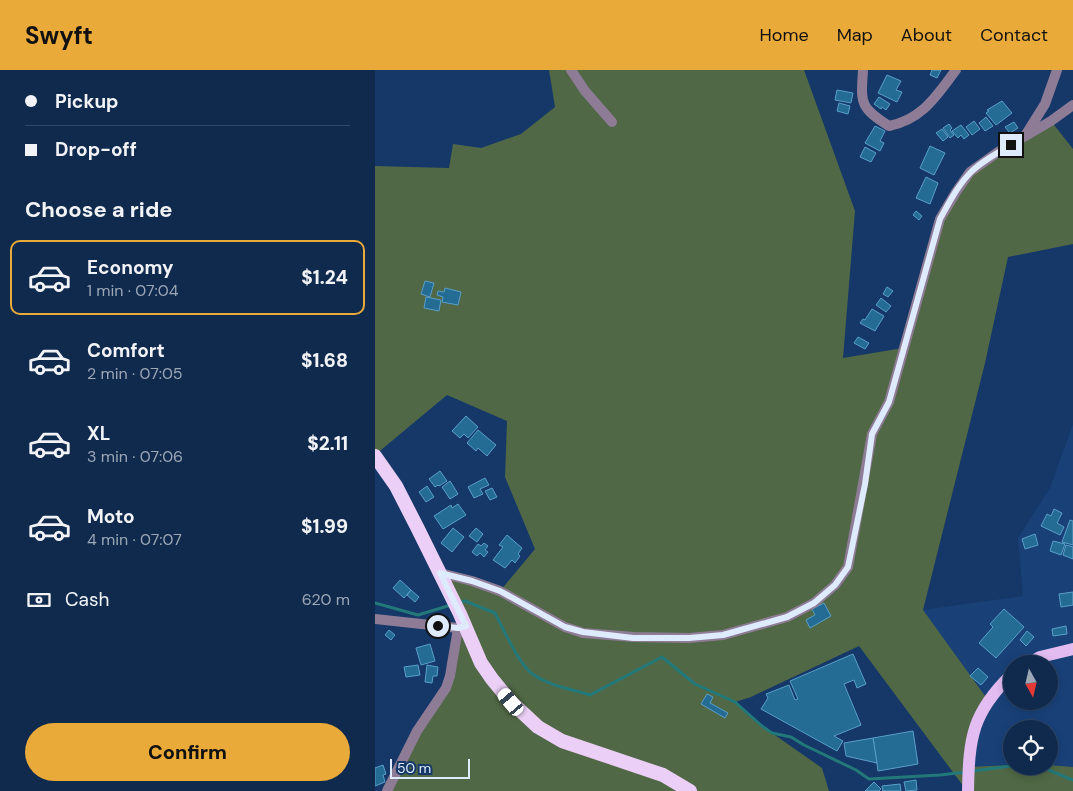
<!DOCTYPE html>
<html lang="en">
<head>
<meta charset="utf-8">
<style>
  :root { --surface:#102a4e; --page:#193255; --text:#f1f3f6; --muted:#9ca7b6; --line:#304666; --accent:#eaaa39 }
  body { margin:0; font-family:"DM Sans",sans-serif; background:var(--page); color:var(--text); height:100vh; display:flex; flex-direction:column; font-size:19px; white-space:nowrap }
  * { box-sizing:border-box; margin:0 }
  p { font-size:16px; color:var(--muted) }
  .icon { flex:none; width:28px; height:28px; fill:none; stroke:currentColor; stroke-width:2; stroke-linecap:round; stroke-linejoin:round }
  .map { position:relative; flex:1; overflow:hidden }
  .panel { display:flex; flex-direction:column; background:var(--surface); width:375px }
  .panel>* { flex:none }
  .banner { display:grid; align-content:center; height:110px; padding:0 25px; background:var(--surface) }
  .needle { width:32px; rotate:172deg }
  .buttons { position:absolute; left:628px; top:585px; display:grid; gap:10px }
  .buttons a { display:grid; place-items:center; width:55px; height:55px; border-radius:50%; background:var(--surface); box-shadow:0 2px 8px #0003,0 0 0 1px var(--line); font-size:25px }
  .scale { position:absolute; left:15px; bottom:12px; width:80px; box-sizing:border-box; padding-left:5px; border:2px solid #deebfd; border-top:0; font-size:14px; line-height:18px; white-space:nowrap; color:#deebfd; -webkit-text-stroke:4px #153868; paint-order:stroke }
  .end { position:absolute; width:22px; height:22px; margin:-11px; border:6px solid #deebfd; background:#111; box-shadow:0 0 0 2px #111 }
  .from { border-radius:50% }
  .car { position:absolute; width:15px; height:30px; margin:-15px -8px; border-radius:6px; box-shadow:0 0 4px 1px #0007; background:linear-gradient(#fff 24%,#345 0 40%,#fff 0 76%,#345 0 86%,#fff 0) }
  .banner b { display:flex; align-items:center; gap:18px; height:48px; font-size:19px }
  .banner b+b { border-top:1px solid var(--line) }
  .banner i { width:12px; height:12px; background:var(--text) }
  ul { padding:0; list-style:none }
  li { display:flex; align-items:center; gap:15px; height:75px; margin:0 10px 8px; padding:0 15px; border:2px solid transparent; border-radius:10px }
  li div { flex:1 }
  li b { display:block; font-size:19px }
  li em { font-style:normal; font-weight:800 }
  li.selected { border-color:var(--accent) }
  li>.icon { width:45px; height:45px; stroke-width:1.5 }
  h2 { padding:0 25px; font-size:22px; line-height:60px }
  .pay { display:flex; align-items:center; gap:12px; height:55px; padding:0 25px; font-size:19px }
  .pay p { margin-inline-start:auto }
  .primary-button { display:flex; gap:10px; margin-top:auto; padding:10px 25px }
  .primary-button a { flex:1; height:58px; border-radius:30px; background:var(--accent); color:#111; font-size:20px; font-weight:800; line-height:58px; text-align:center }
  header { display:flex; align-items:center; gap:30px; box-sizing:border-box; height:70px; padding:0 25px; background:var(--accent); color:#111 }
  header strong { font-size:24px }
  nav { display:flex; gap:28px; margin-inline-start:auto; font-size:18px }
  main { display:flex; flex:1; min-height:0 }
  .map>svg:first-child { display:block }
  .built { fill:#194178; fill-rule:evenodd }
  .green { fill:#506846 }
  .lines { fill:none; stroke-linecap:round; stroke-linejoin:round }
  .stream { stroke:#23797a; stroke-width:3 }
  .building { fill:#246c94; stroke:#5a9fc9 }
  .minor { stroke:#8e7b95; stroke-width:10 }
  .primary { stroke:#e3bcf1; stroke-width:12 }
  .trunk { stroke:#eccff6; stroke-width:14 }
  .route { stroke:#deebfd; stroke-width:6 }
</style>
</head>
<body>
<header>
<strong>Swyft</strong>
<nav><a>Home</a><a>Map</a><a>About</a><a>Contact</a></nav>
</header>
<main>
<section class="panel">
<div class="banner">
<b><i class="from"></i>Pickup</b>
<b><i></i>Drop-off</b>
</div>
<h2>Choose a ride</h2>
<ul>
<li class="selected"><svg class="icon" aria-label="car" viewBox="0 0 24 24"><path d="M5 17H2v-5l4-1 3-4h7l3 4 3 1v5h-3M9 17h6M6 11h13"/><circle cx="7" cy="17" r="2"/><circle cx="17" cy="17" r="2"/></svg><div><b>Economy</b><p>1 min · 07:04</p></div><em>$1.24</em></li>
<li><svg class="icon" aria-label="car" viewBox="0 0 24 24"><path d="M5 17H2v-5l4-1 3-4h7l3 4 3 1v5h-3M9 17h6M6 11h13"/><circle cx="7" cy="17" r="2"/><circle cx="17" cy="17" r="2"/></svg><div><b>Comfort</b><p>2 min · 07:05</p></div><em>$1.68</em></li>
<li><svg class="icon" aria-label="car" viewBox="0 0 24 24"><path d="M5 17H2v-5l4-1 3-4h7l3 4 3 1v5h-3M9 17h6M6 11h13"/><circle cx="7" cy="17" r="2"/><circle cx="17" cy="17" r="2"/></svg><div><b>XL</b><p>3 min · 07:06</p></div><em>$2.11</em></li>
<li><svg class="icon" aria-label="car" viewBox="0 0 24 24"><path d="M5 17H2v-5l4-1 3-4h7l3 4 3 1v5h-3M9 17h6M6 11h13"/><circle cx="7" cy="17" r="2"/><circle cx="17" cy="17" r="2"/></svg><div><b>Moto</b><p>4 min · 07:07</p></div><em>$1.99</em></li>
</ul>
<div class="pay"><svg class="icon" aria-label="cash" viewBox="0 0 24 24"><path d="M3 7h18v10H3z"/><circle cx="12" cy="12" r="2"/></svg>Cash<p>620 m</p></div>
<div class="primary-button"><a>Confirm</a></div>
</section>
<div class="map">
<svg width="698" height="721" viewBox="0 0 698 721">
  <rect width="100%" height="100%" fill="#153868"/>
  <path class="built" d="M698,354V697L674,695V659H636V695L593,697L548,540L648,526L643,468L675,418ZM636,594H674V631H636Z"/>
  <polygon class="green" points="174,0 429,0 480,141 468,288 528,278 558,172 595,102 676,51 698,79 698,174 633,187 610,293 548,540 613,630 593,697 636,695 636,696 674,696 674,695 698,697 698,721 592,721 484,576 376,627 360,632 387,656 447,698 454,721 12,721 66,626 83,558 91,556 65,503 125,521 160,479 130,407 132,351 72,325 0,385 0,96 74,98 78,74 106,78 146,64 180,37"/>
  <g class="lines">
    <g class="stream">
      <polyline points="0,533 43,545 76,535"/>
      <path d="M85,533L90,531L120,543C128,558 145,597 159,605C175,616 196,619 215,625L287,587L320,614L360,632L387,656L397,663L416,667L429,675L481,700L494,709L565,705L591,702"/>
      <polyline points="664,696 698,710"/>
      <polyline points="598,701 636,696"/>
    </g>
  </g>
  <g class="building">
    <polygon points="557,0 566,0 562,8 555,5"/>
    <polygon points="512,5 526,11 521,20 527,22 522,32 503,23"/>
    <polygon points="462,20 478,23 476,33 460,30"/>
    <polygon points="504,27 515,34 511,40 507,37 506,39 499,34"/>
    <polygon points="627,31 637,43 621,55 611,43 614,41 612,40"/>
    <polygon points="464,33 475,36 473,44 462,41"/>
    <polygon points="611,47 618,56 610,61 604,53"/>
    <polygon points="599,51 605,59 597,65 591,57"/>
    <polygon points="639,52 643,58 635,63 630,57"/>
    <polygon points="574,54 577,58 575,60 579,65 575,68 568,58"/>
    <polygon points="586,55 594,65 589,69 586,65 583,68 577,61"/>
    <polygon points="500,56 510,61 505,71 509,73 505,81 490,73"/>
    <polygon points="567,59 573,67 568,71 561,63"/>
    <polygon points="555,76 570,83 559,105 545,98"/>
    <polygon points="490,77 501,83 496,92 485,87"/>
    <polygon points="551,107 563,113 555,134 541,128"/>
    <polygon points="541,141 547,146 544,150 538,145"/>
    <polygon points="50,211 59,213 55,227 46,224"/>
    <polygon points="512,217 518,221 513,227 508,224"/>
    <polygon points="70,218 86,222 83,235 67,232 68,227 62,225 63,221 69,222"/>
    <polygon points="51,227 66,230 64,241 49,238"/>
    <polygon points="506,228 516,236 511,242 501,235"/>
    <polygon points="497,239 509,246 500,261 485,253 488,249 490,250"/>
    <polygon points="483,267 494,273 490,279 479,273"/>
    <polygon points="91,346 103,357 93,368 89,364 85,368 77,361"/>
    <polygon points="103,360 121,375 112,386 103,378 101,381 92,373"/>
    <polygon points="65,401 72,411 64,416 63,415 60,417 54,409"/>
    <polygon points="110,408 114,415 105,419 108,424 99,428 93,417"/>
    <polygon points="75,411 83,424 75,429 67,417"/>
    <polygon points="52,416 59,427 51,432 44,422"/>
    <polygon points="117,418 122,427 115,430 110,421"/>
    <polygon points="83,434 91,445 68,459 59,446 76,435 77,438"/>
    <polygon points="679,439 687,443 682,453 689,457 685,465 666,456 672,444 676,446"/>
    <polygon points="695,450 698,451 698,475 687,472"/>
    <polygon points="78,458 89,467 77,482 66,473"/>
    <polygon points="101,458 108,464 102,472 94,466"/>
    <polygon points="660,464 663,475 650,479 647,469"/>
    <polygon points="132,465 147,478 143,484 145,486 140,493 137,490 130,498 118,490 128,477 124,475"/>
    <polygon points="678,471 690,474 686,485 675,481"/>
    <polygon points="109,473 113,476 110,480 113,482 109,487 105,483 102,486 97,482 103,474 106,476"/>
    <polygon points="691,475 698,477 698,489 688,485"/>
    <polygon points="25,510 36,520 29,528 18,518"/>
    <polygon points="36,520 44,527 40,532 32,525"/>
    <polygon points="698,522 698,535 686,537 684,524"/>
    <polygon points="449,533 456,546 435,558 431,550 440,545 437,539"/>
    <polygon points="629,539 649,557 621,588 604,573 618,557 615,554"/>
    <polygon points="691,556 692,564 678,566 677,559"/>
    <polygon points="14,560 20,565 16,570 10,565"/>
    <polygon points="652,561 659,567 651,576 645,570"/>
    <polygon points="55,574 60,591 46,595 41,578"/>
    <polygon points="478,584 491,614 482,618 479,610 469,614 486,655 459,666 468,671 462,681 386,639 393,628 391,624 414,615 420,630 423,629 415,611"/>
    <polygon points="43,595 45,605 31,607 29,597"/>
    <polygon points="52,595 63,597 62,606 58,606 57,613 50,612"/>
    <polygon points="603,598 613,607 606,615 595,606"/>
    <polygon points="332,624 338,627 335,633 353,643 350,648 326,634"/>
    <polygon points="538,661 543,694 503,701 498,668"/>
    <polygon points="498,668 502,693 471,686 469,673"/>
    <polygon points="8,695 11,704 8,705 10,712 0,716 0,698"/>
    <polygon points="541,710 542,720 531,721 529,712"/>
    <polygon points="499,712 506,719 504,721 490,721"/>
    <polygon points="525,714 526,721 508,721 507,716"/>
  </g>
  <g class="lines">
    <g class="minor">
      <polyline points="196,0 210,21 237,52"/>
      <path d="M488,0C486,33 484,37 514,56C548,49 561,26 581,0"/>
      <polyline points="650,66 670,34 682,0"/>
      <polyline points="65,503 97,511 125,521 190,557 208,563 259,567 314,568 348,565 412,547 439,533 460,515 473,497 497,364 514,332 565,149 581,122 595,102 623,82 676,51 698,35"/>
      <polyline points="0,549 83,558 88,557"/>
      <polyline points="12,721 42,661 71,618 75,606 83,558"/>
    </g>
    <g class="primary">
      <polyline points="653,594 665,587 698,579"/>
      <path d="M593,721C594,668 597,643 636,605"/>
    </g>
    <polyline class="trunk" points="0,386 21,416 43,459 85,544 106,593 117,609 136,632 163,657 187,671 288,705 315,721"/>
  </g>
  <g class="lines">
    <path class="route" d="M63,556L83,558L91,556L65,503L97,511L125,521L190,557L208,562L258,568H314L348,565L412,547L439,533L460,515L473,497L490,414L497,364L514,332L565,149C574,133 583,115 596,102C607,91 622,83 636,75"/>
  </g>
</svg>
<div class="buttons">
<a><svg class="needle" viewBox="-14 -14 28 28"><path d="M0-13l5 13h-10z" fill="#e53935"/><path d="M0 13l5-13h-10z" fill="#9ca7b6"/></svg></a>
<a><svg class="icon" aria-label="locate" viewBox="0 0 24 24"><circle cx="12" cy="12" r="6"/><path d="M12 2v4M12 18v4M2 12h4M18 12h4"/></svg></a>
</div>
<div class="scale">50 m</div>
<i class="end from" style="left:63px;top:556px"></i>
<i class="end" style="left:636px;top:75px"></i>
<i class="car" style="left:136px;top:632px;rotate:320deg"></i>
</div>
</main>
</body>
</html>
